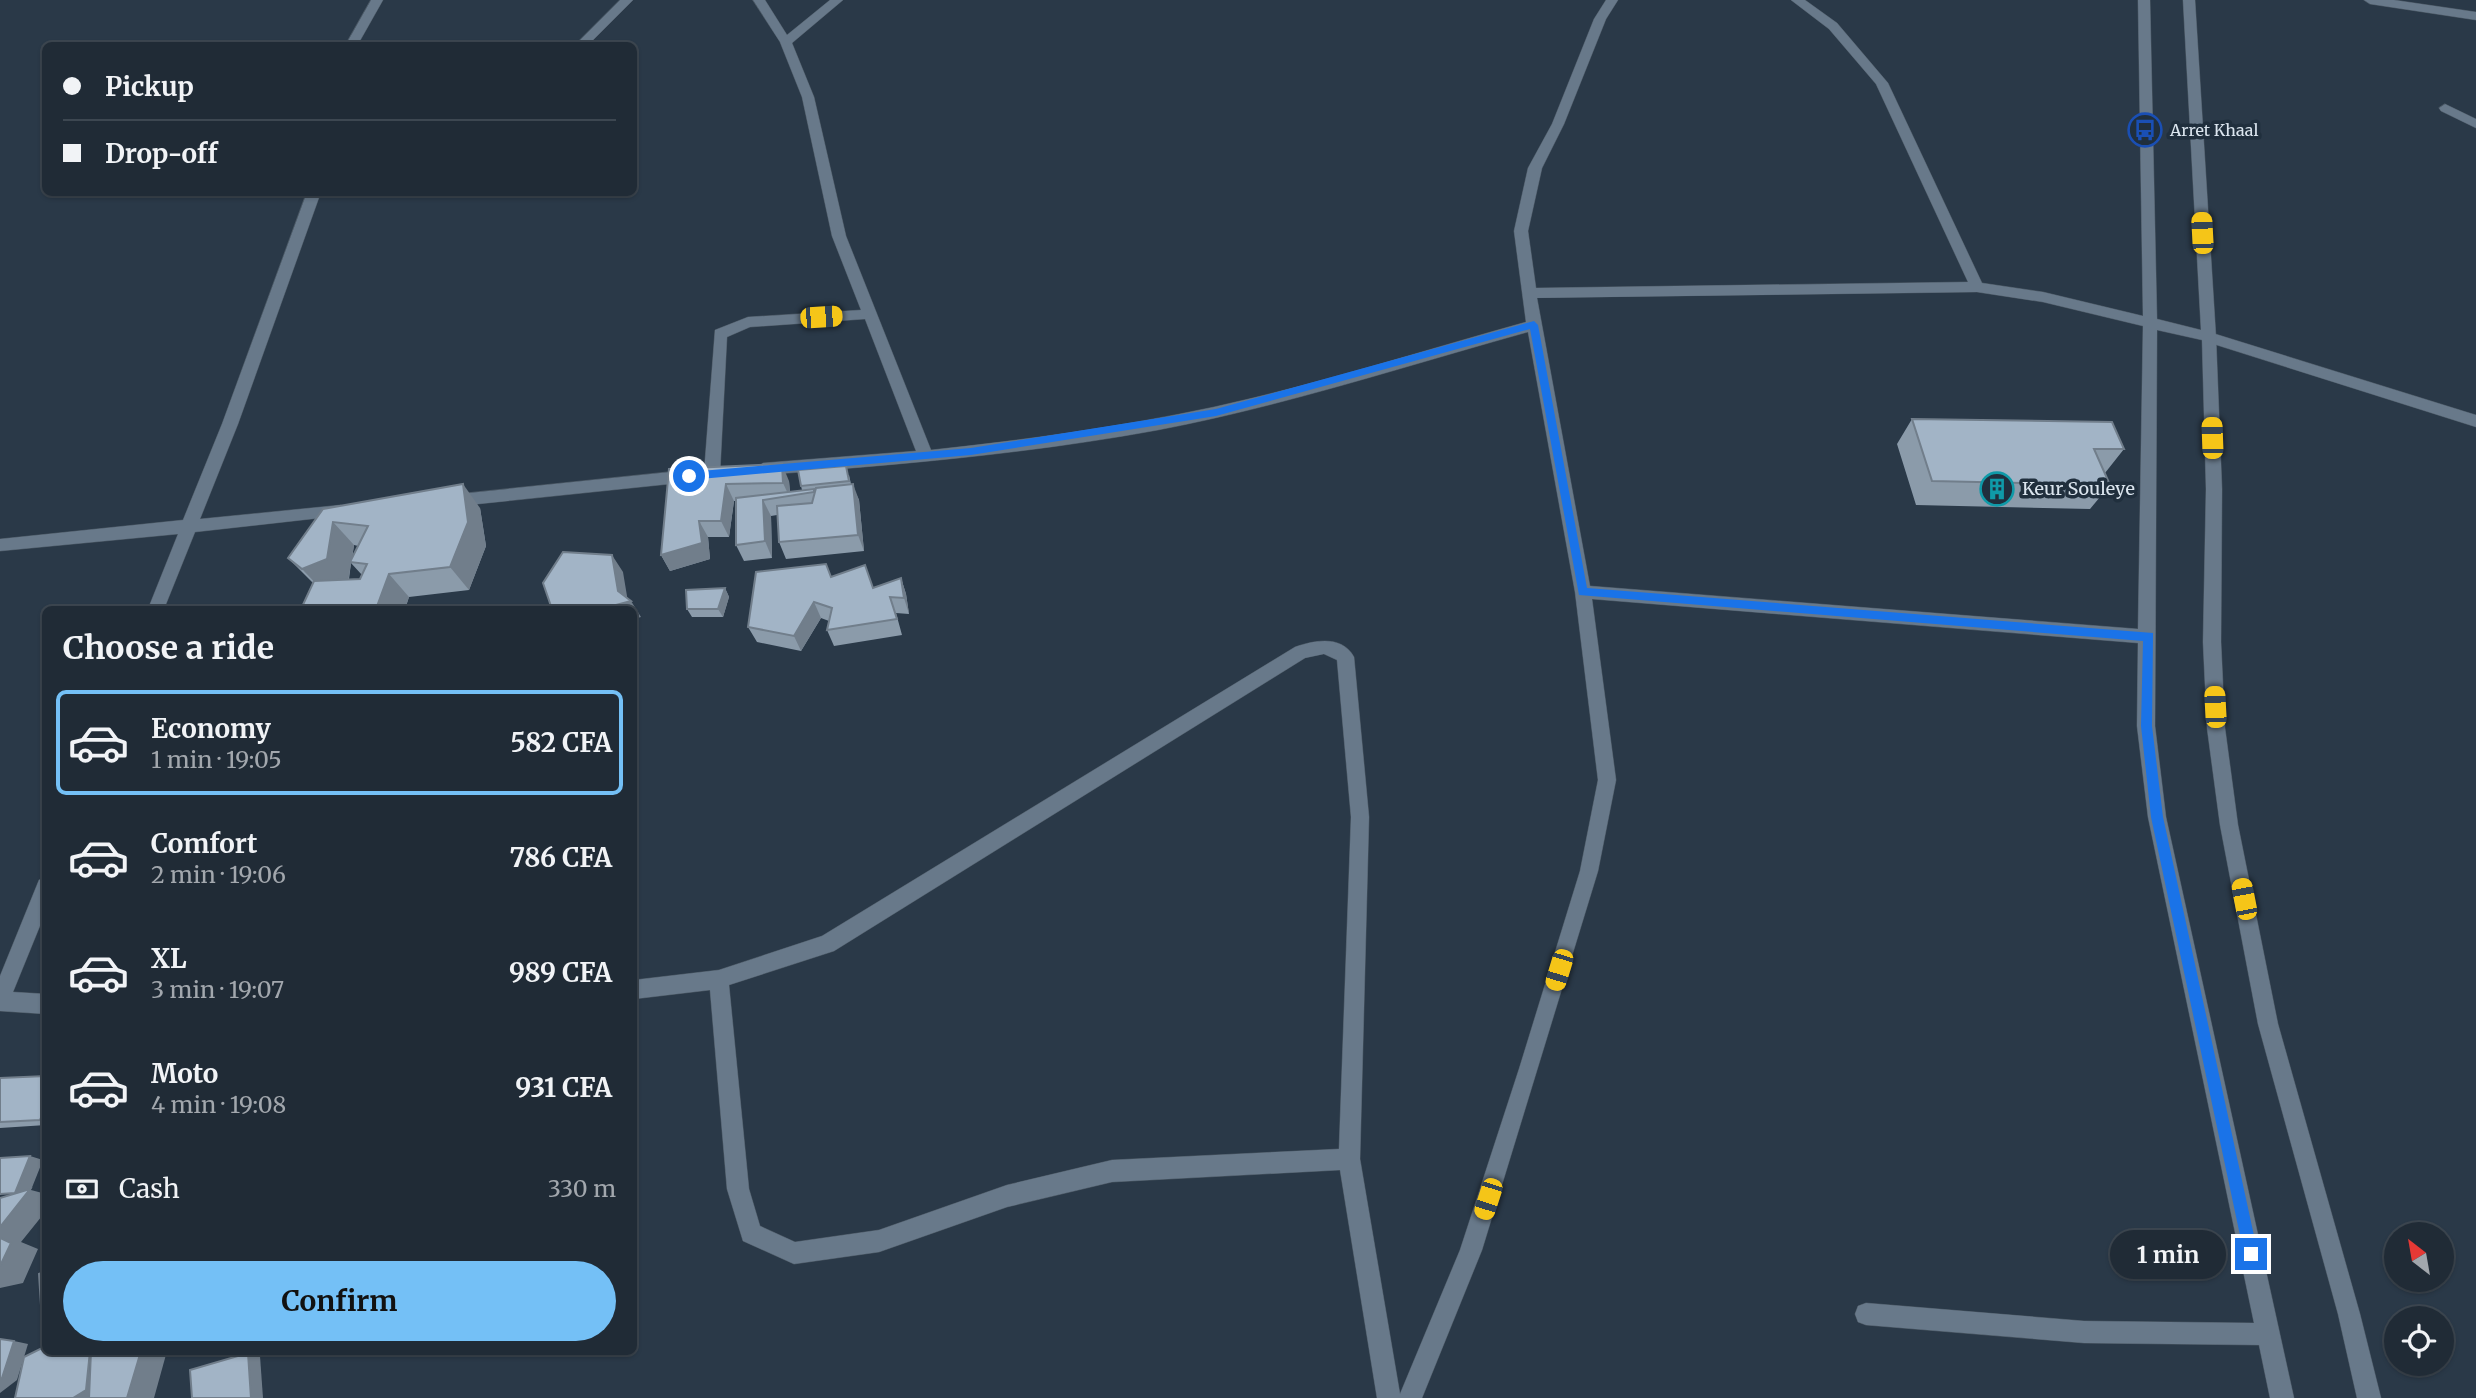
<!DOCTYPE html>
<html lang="en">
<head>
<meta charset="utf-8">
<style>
  :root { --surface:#202b36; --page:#28333e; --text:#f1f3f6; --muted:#a2a7ad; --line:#3d4751; --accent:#74c0f6 }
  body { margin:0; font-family:Merriweather,serif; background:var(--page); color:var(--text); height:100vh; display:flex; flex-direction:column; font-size:26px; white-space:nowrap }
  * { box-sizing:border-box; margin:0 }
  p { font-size:23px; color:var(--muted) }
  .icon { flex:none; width:38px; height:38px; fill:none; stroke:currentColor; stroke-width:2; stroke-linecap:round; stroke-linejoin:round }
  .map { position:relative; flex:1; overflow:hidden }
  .details { position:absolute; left:42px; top:606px; width:595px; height:749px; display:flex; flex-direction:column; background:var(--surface); border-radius:10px; box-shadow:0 2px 5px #0004,0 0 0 2px var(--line) }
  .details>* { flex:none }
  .top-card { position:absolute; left:42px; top:42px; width:595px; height:154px; border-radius:10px; box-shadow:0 2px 5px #0004,0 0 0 2px var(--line); display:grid; align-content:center; height:154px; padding:0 21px; background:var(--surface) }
  .needle { width:46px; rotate:329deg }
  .tools { position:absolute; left:2384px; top:1222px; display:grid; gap:14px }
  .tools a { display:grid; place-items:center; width:70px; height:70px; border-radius:50%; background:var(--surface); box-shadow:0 2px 5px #0004,0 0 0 2px var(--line); font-size:35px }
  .end { position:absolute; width:32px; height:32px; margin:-16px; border:9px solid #1a73e8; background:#fff; box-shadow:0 0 0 4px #fff }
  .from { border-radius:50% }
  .bubble { position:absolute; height:49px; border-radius:24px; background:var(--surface); box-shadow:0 2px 5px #0004,0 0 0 2px var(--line); font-size:23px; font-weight:700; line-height:49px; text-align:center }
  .car { position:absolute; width:21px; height:42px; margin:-21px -10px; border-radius:9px; box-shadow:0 0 5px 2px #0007; background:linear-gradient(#f5c518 24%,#345 0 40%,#f5c518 0 76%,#345 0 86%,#f5c518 0) }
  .top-card b { display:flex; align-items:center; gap:24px; height:66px; font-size:26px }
  .top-card b+b { border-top:2px solid var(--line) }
  .top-card i { width:18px; height:18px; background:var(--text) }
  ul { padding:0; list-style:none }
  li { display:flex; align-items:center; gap:21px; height:105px; margin:0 14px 10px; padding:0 7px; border:4px solid transparent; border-radius:10px }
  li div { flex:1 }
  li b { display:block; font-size:26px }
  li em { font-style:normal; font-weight:700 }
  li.active { border-color:var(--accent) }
  li>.icon { width:63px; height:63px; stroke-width:1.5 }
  h2 { padding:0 21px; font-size:32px; line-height:84px }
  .pay { display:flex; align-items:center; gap:18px; height:77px; padding:0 21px; font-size:26px }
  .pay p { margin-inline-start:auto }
  .button { display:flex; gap:14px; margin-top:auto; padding:14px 21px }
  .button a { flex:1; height:80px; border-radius:42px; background:var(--accent); color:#111; font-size:28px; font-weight:700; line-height:80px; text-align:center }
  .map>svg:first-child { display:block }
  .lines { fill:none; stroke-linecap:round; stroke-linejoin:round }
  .service-casing { stroke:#4a5763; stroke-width:1 }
  .minor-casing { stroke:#4a5763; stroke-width:1 }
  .service { fill:#68798a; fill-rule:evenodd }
  .minor { fill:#68798a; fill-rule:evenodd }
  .wall { fill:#8b9baa; fill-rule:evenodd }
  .shaded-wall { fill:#717e8b }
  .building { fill:#a2b4c6; stroke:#717e8b; stroke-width:2 }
  .route { fill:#1a73e8 }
  .labels { text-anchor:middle; stroke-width:7; stroke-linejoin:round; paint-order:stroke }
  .far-poi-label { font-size:16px; fill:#dbe5ee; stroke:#202f3d; text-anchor:start }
  .poi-label { font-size:18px; fill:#dbe5ee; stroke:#202f3d; text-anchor:start }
</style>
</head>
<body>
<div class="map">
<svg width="2476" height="1398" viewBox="0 0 2476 1398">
  <rect width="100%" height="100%" fill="#2a3948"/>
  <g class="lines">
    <defs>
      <polygon id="service" points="2209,332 2476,415 2476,427 2204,341 2202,337"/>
      <g id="minor">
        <polygon points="371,0 383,0 357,46 345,46"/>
        <polygon points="620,0 633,0 587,46 574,46"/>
        <path d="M753,0H765L787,35L830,0H843L792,43L814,97L846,236L931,450C1026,440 1120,427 1214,407C1319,384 1422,351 1526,322L1514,231L1528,168L1552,124L1594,19L1606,0H1618L1606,19L1564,124L1542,168L1528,231L1536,288L1968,282L1876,84L1829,29L1791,0H1805L1837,23L1888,83L1982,283L2043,292L2143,316L2138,0H2150L2157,319L2201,330L2183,0H2195L2216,337L2222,489L2221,642L2225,728L2238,825L2278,1024L2360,1314L2381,1398H2357L2338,1314L2258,1024L2220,825L2207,728L2203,642L2206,489L2202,340L2157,330L2155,726L2166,817L2294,1398H2270L2259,1345L2084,1343L1866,1325L1858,1322L1855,1314L1858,1306L1866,1303L2084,1321L2254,1323L2148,817L2137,726L2138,643L1592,599L1616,780L1598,871L1482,1250L1422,1398H1377L1340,1170L1112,1182L1007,1207L879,1252L794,1264L743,1241L727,1189L710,990L634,999V980L719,970L822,936L1295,647C1315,640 1342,635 1354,657L1369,817L1360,1159L1400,1394L1460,1250L1519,1069L1580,871L1598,780L1575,592L1528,332C1405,366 1284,406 1158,430C1027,454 896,465 763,475L755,469L763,463L916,451L865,319L750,327L727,337L720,473L712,479L706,477L704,473L715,330L748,317L861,310L832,236L802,97L780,42ZM1977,292L2043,302L2143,326L2138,629L1590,586L1537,298ZM1324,654L1337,660L1351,817L1339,1149L1112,1160L1007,1185L879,1230L795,1242L760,1226L749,1189L729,985L834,951L1305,658Z"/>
        <polygon points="2364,0 2394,0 2476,12 2476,20 2370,4"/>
        <polygon points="2445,104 2476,119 2476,128 2441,111 2439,108"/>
        <polygon points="307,192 321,192 238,424 200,519 341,505 349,511 347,515 195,532 164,609 148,609 178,534 0,551 0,539 183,520 222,424"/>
        <polygon points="689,470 697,476 689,482 449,507 441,501 449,495"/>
        <polygon points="46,877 46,911 13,992 46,994 46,1014 0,1011 0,976 39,880"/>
      </g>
    </defs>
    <use href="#service" class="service-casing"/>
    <use href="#minor" class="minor-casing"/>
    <use href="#service" class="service"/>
    <use href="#minor" class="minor"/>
  </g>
  <g class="wall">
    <polygon points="1912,419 2124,449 2105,473 2110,485 2090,509 1916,505 1897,444"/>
    <polygon points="669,469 789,481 790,492 802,490 801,486 849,475 851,484 859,500 864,551 786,559 779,542 777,515 771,516 772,558 744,561 736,545 736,501 734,501 729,537 708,537 710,559 670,571 661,555"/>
    <path d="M480,508L486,546L469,590L409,597L405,609H301L313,583L288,558L323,509ZM354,545L358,546L352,559ZM351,563L362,575L360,579H349Z"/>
    <polygon points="832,576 874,588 901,578 906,594 909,614 896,613 902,635 834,646 827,630 829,621 821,618 801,651 757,642 748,627"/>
    <polygon points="725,588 729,597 723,617 692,617 687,609"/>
    <polygon points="46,1076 46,1125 0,1128 0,1078"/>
  </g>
  <g class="shaded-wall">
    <polygon points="782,464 789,481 790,495 789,496 783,483"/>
    <polygon points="463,484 480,508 486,546 469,590 450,567"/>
    <polygon points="726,484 734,501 729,537 721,521"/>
    <polygon points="853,484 859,500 864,551 858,535"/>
    <polygon points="763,500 771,516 772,558 765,541"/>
    <polygon points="699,521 708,537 710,559 670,571 661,555"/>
    <polygon points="333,522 354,545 348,582 324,592 302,569"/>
    <polygon points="612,555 623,572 628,602 631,601 641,617 634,619 634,609 601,609 618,591"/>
    <polygon points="389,574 409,597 405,609 376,609"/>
    <polygon points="901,578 906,594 909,614 904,598"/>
    <polygon points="725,588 729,597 723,617 718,609"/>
    <polygon points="814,602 821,618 801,651 794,636"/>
    <polygon points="46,1107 46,1121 40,1120"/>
    <polygon points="30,1156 43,1160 31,1190 46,1194 46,1211 21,1242 38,1249 23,1283 0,1288 0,1227"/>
    <polygon points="14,1341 28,1344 17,1380 0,1393 0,1379"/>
    <polygon points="90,1351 89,1398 73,1398"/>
    <polygon points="141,1351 167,1351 154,1398 127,1398"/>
    <polygon points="248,1353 260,1356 263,1398 251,1398"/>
  </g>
  <g class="building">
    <polygon points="1912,419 2112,422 2124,449 2094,449 2110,485 1932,481"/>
    <polygon points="782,464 783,483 726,484 721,521 699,521 702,543 661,555 669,469"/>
    <polygon points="846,466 849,481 801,486 798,470"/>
    <polygon points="463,484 468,522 450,567 389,574 376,609 301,609 314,581 360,579 367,564 350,562 368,526 333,522 327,559 302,569 288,558 323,509"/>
    <polygon points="853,484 858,535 779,542 777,506 812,503 816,488"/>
    <polygon points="814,489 814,492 763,500 765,541 736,545 736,498"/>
    <polygon points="563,552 612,555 618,591 631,601 601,609 552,609 543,583"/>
    <polygon points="826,564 831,577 865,565 873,588 901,578 904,598 890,597 897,619 827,630 832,608 814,602 794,636 748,627 756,572"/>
    <polygon points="725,588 718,609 687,609 686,590"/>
    <polygon points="46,1076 46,1107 40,1120 0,1122 0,1078"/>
    <polygon points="30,1156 15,1193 0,1194 0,1158"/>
    <polygon points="30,1189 0,1227 0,1198"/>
    <polygon points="0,1238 11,1243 0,1266"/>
    <polygon points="46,1271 46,1319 42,1321 39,1274"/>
    <polygon points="0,1339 14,1341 2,1378 0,1379"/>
    <polygon points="46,1346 46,1351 90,1351 86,1390 73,1398 15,1398 24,1357"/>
    <polygon points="91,1351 141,1351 127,1398 89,1398"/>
    <polygon points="248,1353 251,1398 192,1398 190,1370"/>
  </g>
  <polygon class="route" points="1534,321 1538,325 1587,588 2153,633 2152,726 2163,817 2258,1254 2256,1259 2251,1261 2244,1254 2151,817 2141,726 2143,641 1579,595 1530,329 1216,416 971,455 689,480 684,476 689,472 971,448 1216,409"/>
  <defs>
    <symbol id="bus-ring" viewBox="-11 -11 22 22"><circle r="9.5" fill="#202f3d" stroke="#1a4fb4" stroke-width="1.5"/><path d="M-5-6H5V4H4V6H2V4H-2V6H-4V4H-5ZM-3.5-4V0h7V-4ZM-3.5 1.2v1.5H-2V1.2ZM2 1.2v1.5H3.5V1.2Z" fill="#1a4fb4"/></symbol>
    <symbol id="building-ring" viewBox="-11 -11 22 22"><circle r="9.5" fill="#202f3d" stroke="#0f9aa8" stroke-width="1.5"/><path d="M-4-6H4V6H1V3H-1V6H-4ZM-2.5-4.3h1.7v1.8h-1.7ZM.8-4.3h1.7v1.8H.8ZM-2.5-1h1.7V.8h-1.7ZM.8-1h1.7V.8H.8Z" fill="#0f9aa8"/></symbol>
  </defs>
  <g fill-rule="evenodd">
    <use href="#bus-ring" x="2126" y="111" width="38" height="38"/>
    <use href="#building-ring" x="1978" y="470" width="38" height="38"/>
  </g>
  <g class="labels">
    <g class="far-poi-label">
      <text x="2170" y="136">Arret Khaal</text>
    </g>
    <g class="poi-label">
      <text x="2022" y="495">Keur Souleye</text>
    </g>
  </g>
</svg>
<div class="tools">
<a><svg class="needle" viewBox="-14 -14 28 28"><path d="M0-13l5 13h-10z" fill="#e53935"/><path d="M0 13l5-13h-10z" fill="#a2a7ad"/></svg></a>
<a><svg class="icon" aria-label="locate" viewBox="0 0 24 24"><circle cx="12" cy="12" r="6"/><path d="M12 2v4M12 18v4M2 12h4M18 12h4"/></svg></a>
</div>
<i class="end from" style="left:689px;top:476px"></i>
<i class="end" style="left:2251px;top:1254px"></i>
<div class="bubble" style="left:2110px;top:1230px;width:116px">1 min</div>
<i class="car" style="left:2202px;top:233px;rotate:357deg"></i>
<i class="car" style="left:821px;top:317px;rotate:86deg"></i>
<i class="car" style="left:2212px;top:438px;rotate:358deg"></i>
<i class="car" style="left:2215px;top:707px;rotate:357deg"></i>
<i class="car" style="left:2244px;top:899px;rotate:349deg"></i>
<i class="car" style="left:1559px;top:970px;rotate:197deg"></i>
<i class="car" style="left:1488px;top:1199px;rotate:198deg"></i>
<div class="top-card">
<b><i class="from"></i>Pickup</b>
<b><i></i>Drop-off</b>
</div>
<section class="details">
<h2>Choose a ride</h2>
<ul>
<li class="active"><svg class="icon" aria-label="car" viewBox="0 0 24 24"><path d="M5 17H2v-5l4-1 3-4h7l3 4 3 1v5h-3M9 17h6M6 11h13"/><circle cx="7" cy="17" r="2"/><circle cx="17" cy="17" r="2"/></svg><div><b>Economy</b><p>1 min · 19:05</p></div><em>582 CFA</em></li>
<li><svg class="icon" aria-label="car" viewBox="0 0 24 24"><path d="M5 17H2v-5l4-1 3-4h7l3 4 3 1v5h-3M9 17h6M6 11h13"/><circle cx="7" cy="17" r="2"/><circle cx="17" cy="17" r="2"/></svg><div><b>Comfort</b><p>2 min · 19:06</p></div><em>786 CFA</em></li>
<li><svg class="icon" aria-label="car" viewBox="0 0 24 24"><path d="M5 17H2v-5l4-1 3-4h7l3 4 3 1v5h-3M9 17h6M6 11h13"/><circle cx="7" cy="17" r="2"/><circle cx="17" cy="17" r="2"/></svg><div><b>XL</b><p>3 min · 19:07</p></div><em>989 CFA</em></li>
<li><svg class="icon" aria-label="car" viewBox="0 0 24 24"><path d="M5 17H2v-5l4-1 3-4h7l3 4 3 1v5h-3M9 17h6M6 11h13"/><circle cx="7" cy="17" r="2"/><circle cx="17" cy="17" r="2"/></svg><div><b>Moto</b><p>4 min · 19:08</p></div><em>931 CFA</em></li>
</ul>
<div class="pay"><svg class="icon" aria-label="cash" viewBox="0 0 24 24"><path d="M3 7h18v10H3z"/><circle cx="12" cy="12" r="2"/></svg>Cash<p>330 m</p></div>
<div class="button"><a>Confirm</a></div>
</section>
</div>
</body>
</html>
